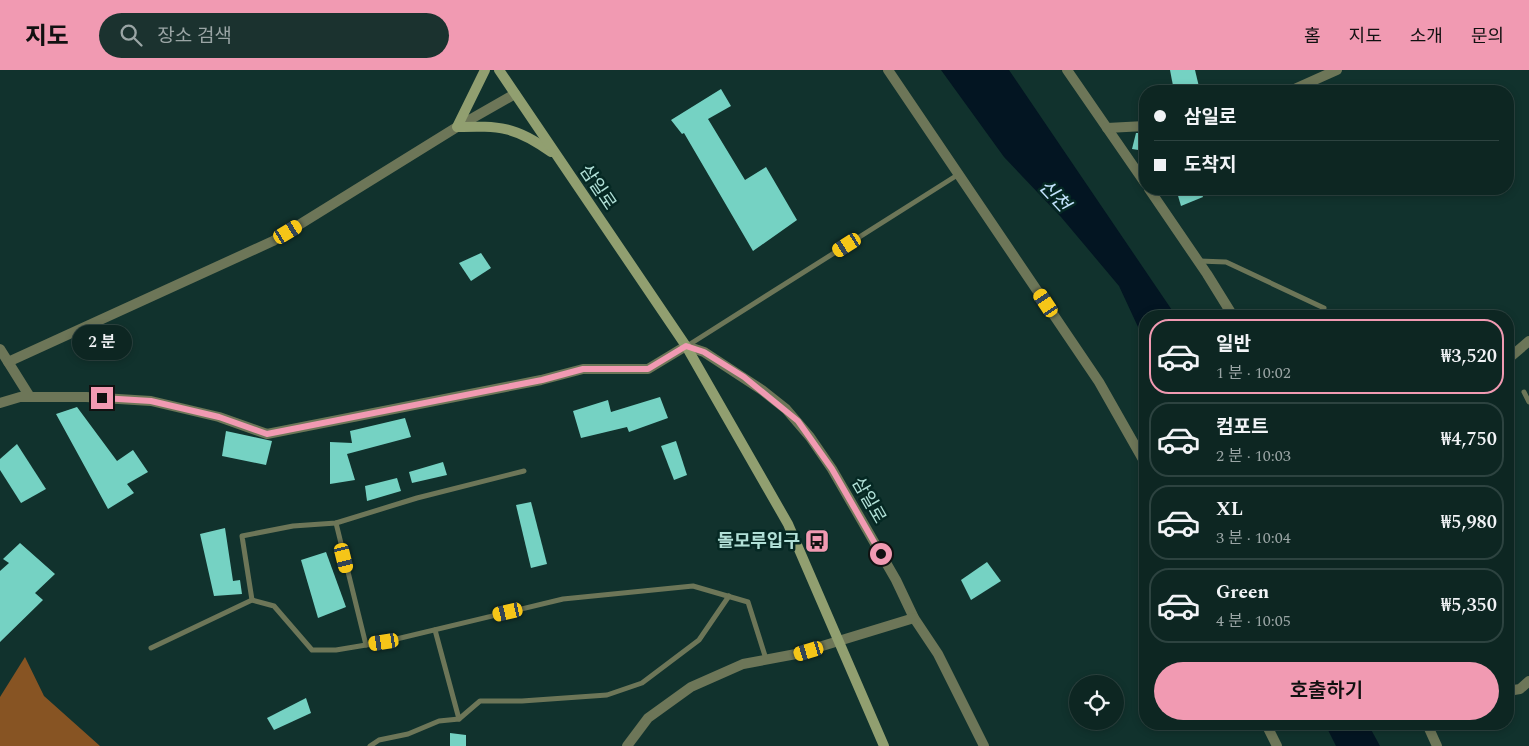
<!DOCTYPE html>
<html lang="ko">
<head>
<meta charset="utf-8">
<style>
  :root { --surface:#0d2622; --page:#1b322f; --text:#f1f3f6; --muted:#9aa5a5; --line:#2d4340; --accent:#f19ab2 }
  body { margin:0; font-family:Spectral,"Noto Sans KR",serif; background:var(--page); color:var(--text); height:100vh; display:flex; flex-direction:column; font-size:19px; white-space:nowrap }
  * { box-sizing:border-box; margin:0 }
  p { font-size:16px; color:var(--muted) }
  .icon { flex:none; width:28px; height:28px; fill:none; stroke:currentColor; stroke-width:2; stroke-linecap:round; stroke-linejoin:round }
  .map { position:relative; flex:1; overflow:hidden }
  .drawer { position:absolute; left:1139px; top:240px; width:375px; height:420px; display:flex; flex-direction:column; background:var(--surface); border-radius:20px; box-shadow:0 2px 8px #0003,0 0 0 1px var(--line) }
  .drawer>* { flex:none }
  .guide { position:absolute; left:1139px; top:15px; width:375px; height:110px; border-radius:20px; box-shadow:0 2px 8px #0003,0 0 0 1px var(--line); display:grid; align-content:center; height:110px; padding:0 15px; background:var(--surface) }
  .fabs { position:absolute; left:1069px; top:605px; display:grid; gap:10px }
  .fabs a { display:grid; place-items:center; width:55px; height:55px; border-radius:50%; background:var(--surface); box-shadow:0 2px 8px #0003,0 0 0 1px var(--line); font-size:25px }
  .end { position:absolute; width:22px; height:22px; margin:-11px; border:6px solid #f19ab2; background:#111; box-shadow:0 0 0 2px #111 }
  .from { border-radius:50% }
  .bubble { position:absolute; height:35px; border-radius:18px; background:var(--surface); box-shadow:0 2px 8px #0003,0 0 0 1px var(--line); font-size:16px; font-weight:600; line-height:35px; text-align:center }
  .car { position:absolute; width:15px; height:30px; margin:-15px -8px; border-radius:6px; box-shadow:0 0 4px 1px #0007; background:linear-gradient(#f5c518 24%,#345 0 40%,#f5c518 0 76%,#345 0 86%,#f5c518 0) }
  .guide b { display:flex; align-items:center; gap:18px; height:48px; font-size:19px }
  .guide b+b { border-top:1px solid var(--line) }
  .guide i { width:12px; height:12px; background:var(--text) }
  ul { padding:9px 0 0; list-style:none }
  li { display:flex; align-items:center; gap:15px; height:75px; margin:0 10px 8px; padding:0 5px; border:2px solid var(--line); border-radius:20px }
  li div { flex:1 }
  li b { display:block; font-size:19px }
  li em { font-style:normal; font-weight:600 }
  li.active { border-color:var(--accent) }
  li>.icon { width:45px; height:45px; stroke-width:1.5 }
  .cta { display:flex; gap:10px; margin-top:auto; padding:10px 15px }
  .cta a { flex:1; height:58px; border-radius:30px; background:var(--accent); color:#111; font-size:20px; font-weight:600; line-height:58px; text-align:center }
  header { display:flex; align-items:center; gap:30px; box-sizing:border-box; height:70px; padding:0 25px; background:var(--accent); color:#111 }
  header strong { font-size:24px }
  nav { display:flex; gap:28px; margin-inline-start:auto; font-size:18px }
  .search { width:350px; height:45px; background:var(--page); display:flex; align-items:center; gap:12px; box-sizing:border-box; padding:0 18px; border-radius:28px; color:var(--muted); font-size:19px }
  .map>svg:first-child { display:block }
  .forest { fill:#875423 }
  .water { fill:#031522 }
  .building { fill:#75d2c3 }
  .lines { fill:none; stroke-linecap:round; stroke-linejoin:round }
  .service { stroke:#6d7658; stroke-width:5 }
  .minor { stroke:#6d7658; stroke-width:10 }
  .secondary { stroke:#919f70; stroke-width:10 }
  .route { stroke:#f19ab2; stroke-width:6 }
  .labels { text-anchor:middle; stroke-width:5; stroke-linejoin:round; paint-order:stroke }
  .street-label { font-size:18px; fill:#b1e0d7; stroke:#052823 }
  .poi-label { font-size:18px; font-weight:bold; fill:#b1e0d7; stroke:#052823; text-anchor:end }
  .water-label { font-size:19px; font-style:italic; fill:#c4e4fe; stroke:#052823 }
</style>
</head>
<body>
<header>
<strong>지도</strong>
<div class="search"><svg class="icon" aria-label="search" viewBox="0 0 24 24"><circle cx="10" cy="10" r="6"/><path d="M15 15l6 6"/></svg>장소 검색</div>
<nav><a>홈</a><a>지도</a><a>소개</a><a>문의</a></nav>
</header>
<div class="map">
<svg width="1529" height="676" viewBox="0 0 1529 676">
  <rect width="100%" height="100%" fill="#11322d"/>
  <polygon class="forest" points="25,587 44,626 100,676 0,676 0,627"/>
  <g class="water">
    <polygon points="941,0 1009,0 1176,246 1145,246 1145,272 1119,216 1061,147 1004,87"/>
    <polygon points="1325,654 1368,654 1380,676 1336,676"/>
  </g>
  <g class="building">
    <polygon points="1170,0 1195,0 1200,21 1174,21"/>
    <polygon points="721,19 731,36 708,49 745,110 766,97 797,150 753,181 684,63 682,64 671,50"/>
    <polygon points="1136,63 1145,63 1145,81 1132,79"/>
    <polygon points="1176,119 1200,119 1203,127 1181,136"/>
    <polygon points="481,183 491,198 471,211 459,193"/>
    <polygon points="660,327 668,348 629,362 627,357 581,368 573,341 608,330 611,342"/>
    <polygon points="77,337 117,391 133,380 148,402 127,414 134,423 108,439 56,344"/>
    <polygon points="405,348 411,367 347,384 355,410 330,414 330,372 352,373 350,361"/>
    <polygon points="226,361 272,371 266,395 222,386"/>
    <polygon points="676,371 687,405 674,410 661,376"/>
    <polygon points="17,374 46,419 21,433 0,400 0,389"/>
    <polygon points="443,392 447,405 412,413 409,402"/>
    <polygon points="397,408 401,421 367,431 365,416"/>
    <polygon points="531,432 547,494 531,498 516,435"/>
    <polygon points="225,458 233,511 240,510 242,524 214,526 200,464"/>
    <polygon points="20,473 55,504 35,523 43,530 0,572 0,501 9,493 3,489"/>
    <polygon points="326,482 346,537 318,548 301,490"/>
    <polygon points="987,492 1001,511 971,530 961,510"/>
    <polygon points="306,628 311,643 274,660 267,648"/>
    <polygon points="450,663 466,665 466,676 450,676"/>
  </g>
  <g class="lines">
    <g class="service">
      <polyline points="1199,191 1226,192 1324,238"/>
      <polyline points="687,276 959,104"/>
      <polyline points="1524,322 1529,332"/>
      <polyline points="336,453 366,575"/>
      <polyline points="252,530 242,466 293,456 336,453 417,428 524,401"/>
      <polyline points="435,560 459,649"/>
      <polyline points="151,578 252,530 274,536 312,580 336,580 384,572 563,529 693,516 748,532 766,589"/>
      <polyline points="370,676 379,670 408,664 439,651 459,649 480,631 522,631 607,625 642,613 699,570 729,526"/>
    </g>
    <g class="minor">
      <polyline points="888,0 1099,312 1145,393"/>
      <polyline points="1067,0 1145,113"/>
      <polyline points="1290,21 1337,0"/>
      <polyline points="1107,58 1145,56"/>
      <polyline points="1149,119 1207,204 1233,246"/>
      <polyline points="0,279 30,327"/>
      <polyline points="1508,289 1529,271"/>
      <polyline points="8,292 273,171 457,57 515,24"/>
      <polyline points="0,333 20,327 86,327 151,331 219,347 267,364 541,310 583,299 648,299 686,276 704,282 762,320 786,339 810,367 832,399 896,510 914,548 938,584 984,676"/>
      <polyline points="1508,621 1520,619 1529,611"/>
      <polyline points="1266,654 1277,676"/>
      <polyline points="1427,654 1437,676"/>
      <polyline points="627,676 648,648 691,617 743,594 796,584 914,548"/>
    </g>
    <g class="secondary">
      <path d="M485,0L457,57C500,56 515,56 551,82"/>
      <polyline points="499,0 686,276 788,454 884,676"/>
    </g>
  </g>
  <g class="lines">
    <polyline class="route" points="102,328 151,331 219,347 267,364 542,310 583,299 648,299 686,276 704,282 744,307 798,351 832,399 881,484"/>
  </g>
  <defs>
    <symbol id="bus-square" viewBox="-11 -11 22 22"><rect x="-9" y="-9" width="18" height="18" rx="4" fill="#f19ab2" stroke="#052823"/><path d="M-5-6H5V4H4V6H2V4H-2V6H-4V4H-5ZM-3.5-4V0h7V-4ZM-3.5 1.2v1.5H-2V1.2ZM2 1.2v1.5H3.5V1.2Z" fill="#111"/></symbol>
  </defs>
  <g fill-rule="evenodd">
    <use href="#bus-square" x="803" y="457" width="28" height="28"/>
  </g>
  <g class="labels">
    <g class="street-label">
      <text transform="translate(598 117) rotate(56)" y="6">삼일로</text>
      <text transform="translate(869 430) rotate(60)" y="6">삼일로</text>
    </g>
    <g class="poi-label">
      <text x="800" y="477">돌모루입구</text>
    </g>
    <g class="water-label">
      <text transform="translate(1055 125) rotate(47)" y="7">신천</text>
    </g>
  </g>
</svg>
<div class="fabs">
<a><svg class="icon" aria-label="locate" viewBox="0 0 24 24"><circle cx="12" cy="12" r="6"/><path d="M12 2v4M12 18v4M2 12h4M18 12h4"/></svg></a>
</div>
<i class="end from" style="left:881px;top:484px"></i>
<i class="end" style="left:102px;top:328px"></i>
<div class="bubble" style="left:72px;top:255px;width:60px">2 분</div>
<i class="car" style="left:288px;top:162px;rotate:59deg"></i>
<i class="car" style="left:847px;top:175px;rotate:238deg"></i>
<i class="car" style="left:1046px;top:233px;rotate:326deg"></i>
<i class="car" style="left:344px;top:488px;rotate:166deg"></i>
<i class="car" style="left:508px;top:542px;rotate:257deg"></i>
<i class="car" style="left:384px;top:572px;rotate:261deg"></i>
<i class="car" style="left:809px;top:581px;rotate:253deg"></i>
<div class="guide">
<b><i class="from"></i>삼일로</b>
<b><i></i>도착지</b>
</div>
<section class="drawer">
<ul>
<li class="active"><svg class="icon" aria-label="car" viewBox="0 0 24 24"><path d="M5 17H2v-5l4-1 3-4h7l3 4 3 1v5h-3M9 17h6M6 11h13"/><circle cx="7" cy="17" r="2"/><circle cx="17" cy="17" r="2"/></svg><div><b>일반</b><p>1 분 · 10:02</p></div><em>₩3,520</em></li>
<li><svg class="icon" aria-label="car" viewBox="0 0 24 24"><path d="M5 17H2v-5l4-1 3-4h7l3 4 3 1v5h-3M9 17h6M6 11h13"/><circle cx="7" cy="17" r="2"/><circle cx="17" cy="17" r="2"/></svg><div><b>컴포트</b><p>2 분 · 10:03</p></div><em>₩4,750</em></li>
<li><svg class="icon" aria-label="car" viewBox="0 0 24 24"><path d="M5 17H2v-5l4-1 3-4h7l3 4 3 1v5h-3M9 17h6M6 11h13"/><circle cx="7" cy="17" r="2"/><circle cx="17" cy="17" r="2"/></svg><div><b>XL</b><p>3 분 · 10:04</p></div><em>₩5,980</em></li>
<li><svg class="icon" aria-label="car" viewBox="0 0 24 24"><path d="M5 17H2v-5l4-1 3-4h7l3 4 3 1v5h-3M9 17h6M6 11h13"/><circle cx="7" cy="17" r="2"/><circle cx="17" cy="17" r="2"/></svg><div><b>Green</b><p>4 분 · 10:05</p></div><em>₩5,350</em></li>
</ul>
<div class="cta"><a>호출하기</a></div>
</section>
</div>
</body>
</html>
